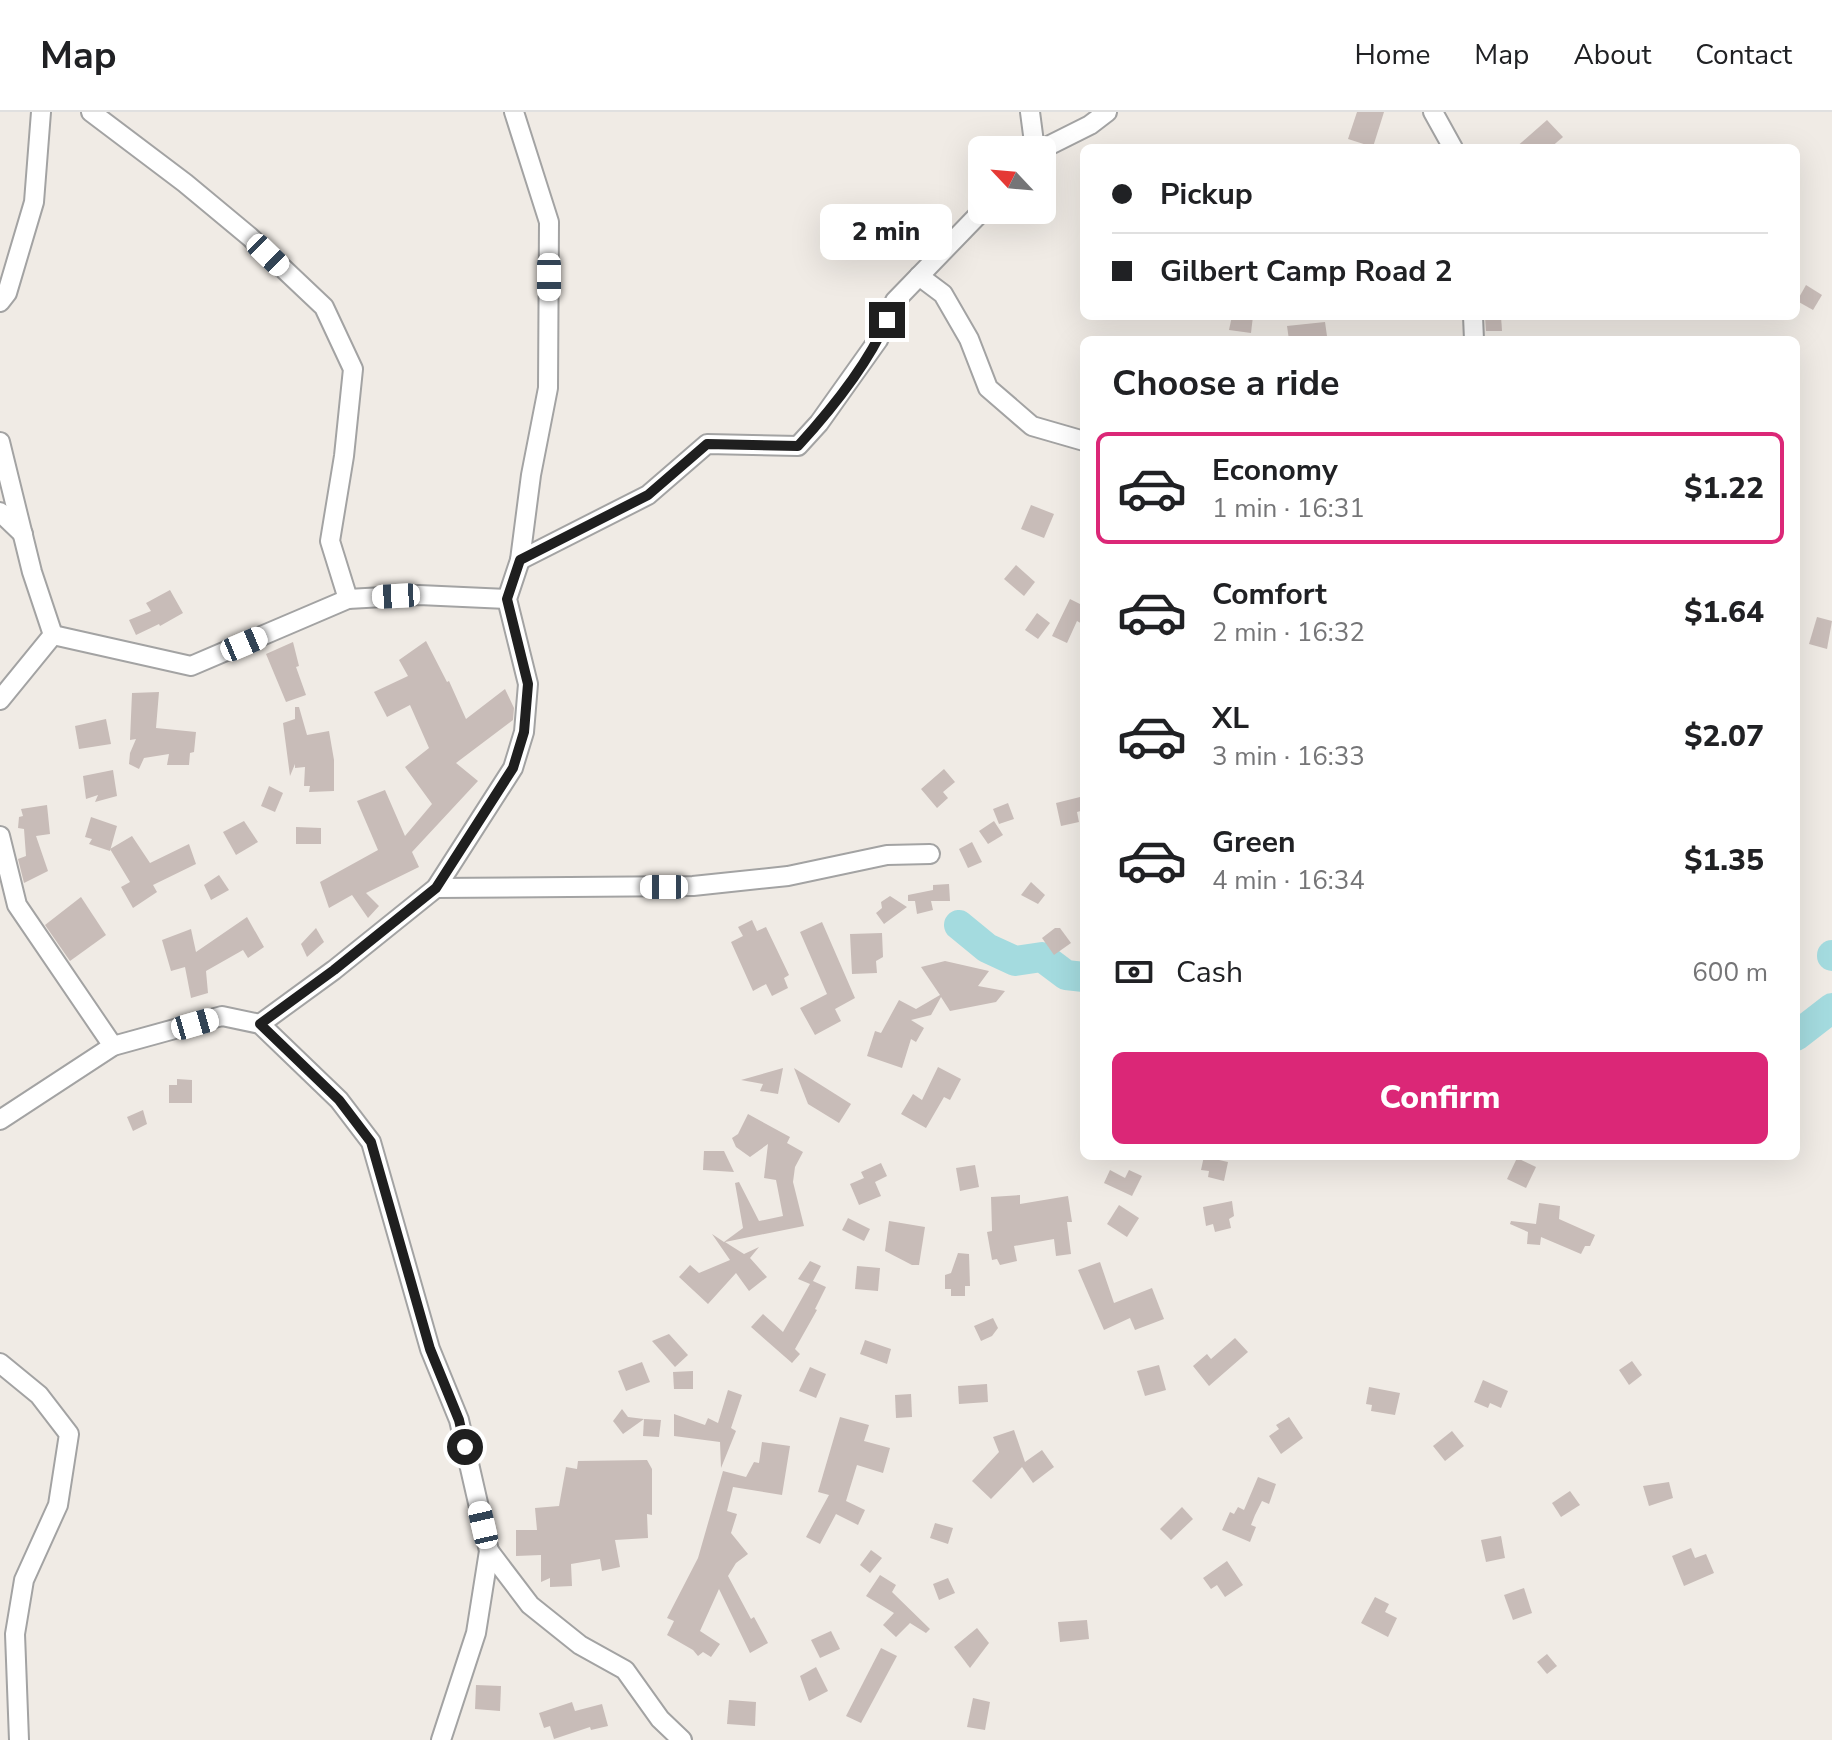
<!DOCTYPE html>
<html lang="en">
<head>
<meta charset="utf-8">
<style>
  :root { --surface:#fff; --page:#f2f2f2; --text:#202124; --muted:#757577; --line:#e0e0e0; --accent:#db2777 }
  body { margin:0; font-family:"Nunito Sans",sans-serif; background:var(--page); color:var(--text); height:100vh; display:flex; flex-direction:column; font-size:30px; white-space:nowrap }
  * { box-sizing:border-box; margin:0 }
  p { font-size:26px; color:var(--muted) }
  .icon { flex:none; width:44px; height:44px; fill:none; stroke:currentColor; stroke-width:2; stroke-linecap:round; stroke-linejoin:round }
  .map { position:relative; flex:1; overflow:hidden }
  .panel { position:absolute; left:1080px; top:224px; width:720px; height:824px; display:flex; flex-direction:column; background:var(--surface); border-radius:12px; box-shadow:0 8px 32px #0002 }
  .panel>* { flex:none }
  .hud { position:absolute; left:1080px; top:32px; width:720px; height:176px; border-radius:12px; box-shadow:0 8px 32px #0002; display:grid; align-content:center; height:176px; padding:0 32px; background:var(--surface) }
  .needle { width:52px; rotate:296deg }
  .fabs { position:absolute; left:968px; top:24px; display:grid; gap:16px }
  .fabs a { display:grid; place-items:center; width:88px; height:88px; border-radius:12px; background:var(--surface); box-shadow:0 8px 32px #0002; font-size:40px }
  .end { position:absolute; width:36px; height:36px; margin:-18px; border:10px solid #1f1f1f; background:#fff; box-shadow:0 0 0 4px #fff }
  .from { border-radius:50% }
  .bubble { position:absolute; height:56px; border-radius:12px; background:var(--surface); box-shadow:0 8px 32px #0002; font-size:26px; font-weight:800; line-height:56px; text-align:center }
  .car { position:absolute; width:24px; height:48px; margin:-24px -12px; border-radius:10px; box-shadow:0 0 6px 2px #0007; background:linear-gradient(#fff 24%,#345 0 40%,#fff 0 76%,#345 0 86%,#fff 0) }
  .hud b { display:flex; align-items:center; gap:28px; height:76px; font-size:30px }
  .hud b+b { border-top:2px solid var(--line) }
  .hud i { width:20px; height:20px; background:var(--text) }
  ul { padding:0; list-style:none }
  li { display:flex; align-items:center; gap:24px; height:112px; margin:0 16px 12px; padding:0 16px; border:4px solid transparent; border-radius:12px }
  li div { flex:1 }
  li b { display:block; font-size:30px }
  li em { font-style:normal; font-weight:800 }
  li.current { border-color:var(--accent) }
  li>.icon { width:72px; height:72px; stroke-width:1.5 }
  h2 { padding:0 32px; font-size:36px; line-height:96px }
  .pay { display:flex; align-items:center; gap:20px; height:88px; padding:0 32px; font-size:30px }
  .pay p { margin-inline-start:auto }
  .action { display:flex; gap:16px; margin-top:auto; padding:16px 32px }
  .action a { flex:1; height:92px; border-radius:12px; background:var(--accent); color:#fff; font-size:32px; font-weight:800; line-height:92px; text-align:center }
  header { display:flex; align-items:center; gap:48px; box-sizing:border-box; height:112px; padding:0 40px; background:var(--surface); border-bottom:2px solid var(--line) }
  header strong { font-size:38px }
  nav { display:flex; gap:44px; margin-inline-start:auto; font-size:28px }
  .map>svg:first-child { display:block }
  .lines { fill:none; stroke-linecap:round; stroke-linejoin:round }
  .river { stroke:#a4dbdf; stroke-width:30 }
  .building { fill:#c8bcb8 }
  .minor-casing { stroke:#a3a3a3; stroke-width:22 }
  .minor { stroke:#fff; stroke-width:18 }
  .route { stroke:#1f1f1f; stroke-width:10 }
</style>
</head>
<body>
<header>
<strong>Map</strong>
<nav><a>Home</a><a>Map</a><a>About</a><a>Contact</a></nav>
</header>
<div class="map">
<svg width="1832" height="1628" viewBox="0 0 1832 1628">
  <rect width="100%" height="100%" fill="#f0ebe5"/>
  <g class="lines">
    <g class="river">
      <polyline points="959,813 987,836 1015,849 1042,845 1066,863 1084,865"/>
      <polyline points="1832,843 1832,844"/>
      <polyline points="1796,924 1832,896"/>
    </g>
  </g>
  <g class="building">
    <polygon points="1357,0 1384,0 1373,35 1348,27"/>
    <polygon points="1547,8 1563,25 1550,36 1515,36"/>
    <polygon points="1806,173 1822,183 1813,198 1797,189"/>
    <polygon points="1232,204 1253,204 1251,221 1229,218"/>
    <polygon points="1485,204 1501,204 1502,219 1486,219"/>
    <polygon points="1325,210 1327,224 1317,225 1317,228 1289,228 1287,214"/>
    <polygon points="1031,393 1054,402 1044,426 1021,417"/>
    <polygon points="1016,453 1035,470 1024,484 1004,467"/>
    <polygon points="170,478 183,501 160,514 159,512 136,523 129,508 151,499 146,491"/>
    <polygon points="1070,487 1084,494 1084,513 1077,509 1067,531 1052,524"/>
    <polygon points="1037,501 1050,511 1038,527 1025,518"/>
    <polygon points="1817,505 1832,509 1827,537 1809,532"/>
    <polygon points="426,529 447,570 449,569 466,607 505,577 514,596 513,608 456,651 478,669 412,740 419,755 366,781 379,794 368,806 352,783 329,796 320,770 378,738 357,689 385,678 405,724 432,692 405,655 429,636 410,593 387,605 374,580 408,564 399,548"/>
    <polygon points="293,530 299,554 296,555 306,583 286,590 266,542"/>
    <polygon points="159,580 156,616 196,620 194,640 190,641 189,653 167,653 169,642 144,646 139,657 129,652 130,641 136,627 130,628 132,581"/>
    <polygon points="295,595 299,595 307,623 329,619 334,648 334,679 309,680 310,674 304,674 305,655 295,656 295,652 290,664 283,611 295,607"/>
    <polygon points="106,607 111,632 79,637 75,614"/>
    <polygon points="944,657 955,670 943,680 948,686 937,696 921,677"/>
    <polygon points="113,658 117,684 95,690 98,683 86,687 83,664"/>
    <polygon points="269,674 283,681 275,700 261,694"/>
    <polygon points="1084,684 1084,698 1077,700 1079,710 1061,714 1056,691"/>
    <polygon points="1008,691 1014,707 999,712 993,697"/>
    <polygon points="47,693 50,722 36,724 48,759 24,771 18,747 26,744 24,717 18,716 19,705 23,704 21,697"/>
    <polygon points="91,705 117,714 110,739 89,732 92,727 85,725"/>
    <polygon points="244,709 258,730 236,743 223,720"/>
    <polygon points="994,709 1003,723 988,732 979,719"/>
    <polygon points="296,715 321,716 321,732 296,732"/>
    <polygon points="132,724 150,751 189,732 196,752 153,773 157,780 133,796 121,775 130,770 110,737"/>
    <polygon points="972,730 982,750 968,756 959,737"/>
    <polygon points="219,763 229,778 211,788 204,773"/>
    <polygon points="1031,770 1045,783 1038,792 1021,783"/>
    <polygon points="949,772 950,789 931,789 933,798 917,802 915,789 908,789 908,783 933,778 933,773"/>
    <polygon points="890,784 907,795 884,812 876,801 882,796 881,790"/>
    <polygon points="81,785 106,823 70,849 45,813"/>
    <polygon points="247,805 264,835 248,846 243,838 206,859 208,881 191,886 185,855 171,859 162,828 191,817 196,840"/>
    <polygon points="752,808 757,819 766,815 789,863 784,866 788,876 772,884 766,872 753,879 731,830 743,824 738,815"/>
    <polygon points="822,810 855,886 835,897 841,909 815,923 800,896 827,882 800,820"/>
    <polygon points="316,816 324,830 307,845 301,832"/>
    <polygon points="1055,816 1060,816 1071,831 1054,843 1042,826"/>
    <polygon points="882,821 883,845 876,849 877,861 852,862 850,822"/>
    <polygon points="945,849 989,859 978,874 1005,879 996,890 950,899 941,885 931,903 911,908 924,916 916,930 911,927 902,956 867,944 875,919 881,921 899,888 916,897 940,883 921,855"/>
    <polygon points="938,955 961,967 950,988 944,985 926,1016 901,1002 913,982 922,988"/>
    <polygon points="783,956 778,982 760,979 763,972 741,968"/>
    <polygon points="794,956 851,992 839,1011 808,992"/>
    <polygon points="177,967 192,968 192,991 169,991 169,973 177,973"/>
    <polygon points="143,998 147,1012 133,1019 127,1005"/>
    <polygon points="748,1002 790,1025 787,1031 803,1040 795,1055 793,1070 804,1114 725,1130 744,1142 759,1135 750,1146 767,1165 749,1179 736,1161 708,1192 679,1165 690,1153 699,1161 730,1148 712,1122 724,1130 743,1116 735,1071 739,1070 759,1109 783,1104 776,1068 764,1066 768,1032 750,1045 736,1035 732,1026 738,1022"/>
    <polygon points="704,1039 724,1039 734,1060 703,1058"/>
    <polygon points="1204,1044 1218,1044 1219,1048 1228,1050 1224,1069 1208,1065 1209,1059 1201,1058"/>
    <polygon points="1517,1046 1536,1055 1526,1076 1507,1067"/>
    <polygon points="881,1051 887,1064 875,1070 881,1084 859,1093 850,1072 864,1066 861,1060"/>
    <polygon points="975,1053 979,1075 960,1079 956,1056"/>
    <polygon points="1110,1058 1125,1066 1129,1058 1142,1064 1132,1084 1104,1071"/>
    <polygon points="1020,1083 1020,1092 1068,1084 1072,1110 1067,1110 1071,1142 1056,1144 1054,1127 1014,1134 1017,1149 1000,1153 997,1147 992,1148 987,1120 992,1119 991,1085"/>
    <polygon points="1232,1089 1234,1104 1229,1107 1231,1116 1215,1120 1213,1112 1206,1114 1203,1095"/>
    <polygon points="1539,1091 1560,1094 1559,1107 1595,1123 1590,1134 1585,1134 1581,1142 1541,1125 1540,1133 1527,1132 1528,1120 1510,1112 1511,1109 1536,1112"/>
    <polygon points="1119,1093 1139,1106 1127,1125 1107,1112"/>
    <polygon points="848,1106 870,1117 864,1129 842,1118"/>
    <polygon points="889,1109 925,1115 919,1153 912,1153 885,1139"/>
    <polygon points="958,1141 969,1142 970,1174 965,1174 965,1184 951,1184 951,1177 945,1177 945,1163 951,1161"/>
    <polygon points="810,1149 821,1154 813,1169 826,1175 815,1197 817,1198 795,1237 800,1242 792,1251 751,1215 763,1202 783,1220 810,1172 798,1167"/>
    <polygon points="1100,1150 1114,1191 1152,1176 1164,1207 1135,1218 1130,1206 1104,1218 1078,1158"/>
    <polygon points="857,1154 880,1156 878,1179 855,1177"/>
    <polygon points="993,1206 998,1216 992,1224 981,1229 974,1214"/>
    <polygon points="669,1222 688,1243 675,1255 652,1229"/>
    <polygon points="1235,1226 1248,1240 1209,1274 1193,1254 1207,1242 1211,1247"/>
    <polygon points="865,1228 891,1237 887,1252 860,1242"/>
    <polygon points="1632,1249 1642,1263 1629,1273 1619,1258"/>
    <polygon points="642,1250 650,1270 626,1279 618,1259"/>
    <polygon points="1159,1253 1166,1278 1145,1284 1137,1259"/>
    <polygon points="810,1255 826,1262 816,1286 799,1279"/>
    <polygon points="693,1259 693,1277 674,1277 673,1260"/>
    <polygon points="1483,1268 1508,1279 1501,1296 1490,1291 1488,1296 1474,1290"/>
    <polygon points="987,1272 988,1290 959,1292 958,1274"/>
    <polygon points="1369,1275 1400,1281 1395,1303 1371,1299 1372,1293 1366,1292"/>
    <polygon points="728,1278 742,1283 731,1316 736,1319 721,1356 720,1330 674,1324 674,1302 705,1313 708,1306 718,1311"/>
    <polygon points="911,1282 912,1305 896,1306 895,1283"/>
    <polygon points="622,1297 628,1305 644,1307 623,1322 613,1309"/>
    <polygon points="840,1305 869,1313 864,1329 890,1336 883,1361 857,1353 846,1389 865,1398 858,1413 836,1402 820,1432 806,1425 829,1383 818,1380"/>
    <polygon points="1289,1305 1303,1326 1281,1342 1269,1324 1279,1317 1276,1313"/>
    <polygon points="644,1307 661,1308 659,1325 643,1324"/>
    <polygon points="1014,1318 1025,1350 1042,1338 1054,1355 1033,1371 1022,1355 991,1387 972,1369 999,1340 993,1325"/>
    <polygon points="1452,1319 1464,1334 1445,1349 1433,1334"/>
    <polygon points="762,1330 790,1334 782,1383 733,1375 727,1399 737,1402 731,1421 748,1442 736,1451 728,1464 751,1507 754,1505 768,1531 750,1541 719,1477 700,1519 720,1532 711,1545 703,1540 698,1544 693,1538 667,1523 674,1509 667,1506 698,1446 723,1359 746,1365 754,1350 759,1351"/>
    <polygon points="647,1348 652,1357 652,1403 647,1402 648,1426 615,1428 620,1455 602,1459 600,1447 571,1452 572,1474 550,1475 550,1466 541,1470 541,1443 516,1444 516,1418 537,1418 535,1396 559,1394 566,1355 577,1357 578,1349"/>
    <polygon points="1258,1365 1276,1372 1269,1392 1262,1389 1255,1403 1251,1413 1256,1415 1250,1430 1222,1418 1230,1400 1234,1402 1238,1395 1244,1398"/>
    <polygon points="1669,1370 1673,1386 1649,1394 1643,1374"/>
    <polygon points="1570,1379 1580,1393 1561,1405 1552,1391"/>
    <polygon points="1182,1395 1193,1407 1171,1428 1160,1417"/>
    <polygon points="935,1411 953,1416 948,1432 930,1426"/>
    <polygon points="1501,1424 1505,1446 1486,1450 1481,1428"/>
    <polygon points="1691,1436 1695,1446 1706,1442 1714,1461 1684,1474 1672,1444"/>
    <polygon points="871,1438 882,1446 870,1461 860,1453"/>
    <polygon points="1227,1449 1243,1473 1225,1485 1217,1473 1211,1477 1203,1466"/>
    <polygon points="880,1463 896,1473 892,1480 930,1517 926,1521 910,1511 896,1525 883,1513 894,1501 866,1484"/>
    <polygon points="948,1466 955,1481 939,1488 933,1472"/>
    <polygon points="1524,1476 1532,1501 1513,1508 1504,1483"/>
    <polygon points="1375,1485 1389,1492 1385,1500 1397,1506 1388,1525 1361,1511"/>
    <polygon points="1087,1508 1089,1527 1060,1530 1058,1510"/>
    <polygon points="977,1516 989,1531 970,1556 954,1535"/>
    <polygon points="831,1519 840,1537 820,1546 811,1528"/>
    <polygon points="881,1536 897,1544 861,1611 846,1604"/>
    <polygon points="1547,1542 1557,1554 1547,1562 1537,1550"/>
    <polygon points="816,1555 828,1579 809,1589 800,1564"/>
    <polygon points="476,1573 501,1574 500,1599 475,1597"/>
    <polygon points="973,1586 990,1590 985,1618 967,1615"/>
    <polygon points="729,1588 756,1590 755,1614 727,1612"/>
    <polygon points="572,1590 575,1599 602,1592 608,1614 591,1618 590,1615 554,1627 550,1614 544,1616 539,1601"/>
  </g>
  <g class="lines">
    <defs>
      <g id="minor">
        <polyline points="91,0 185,71 250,125 324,195 353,257 344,344 330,429 348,487"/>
        <polyline points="1030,0 1035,38"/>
        <polyline points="1433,0 1453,36"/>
        <polyline points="1040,38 1090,13 1107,0"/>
        <polyline points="919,164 943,182 969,227 988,276 1032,314 1084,329"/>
        <polyline points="0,190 7,181 34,90 41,0"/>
        <polyline points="1473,204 1474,228"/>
        <polyline points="0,330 32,460 53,523 0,588"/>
        <polyline points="0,400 23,422"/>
        <polyline points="520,448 648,383 707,332 798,334 819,311 878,228 895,189 983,98"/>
        <polyline points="53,523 191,554 348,487 419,483 507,487"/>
        <polyline points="0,724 17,793 113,934"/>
        <polyline points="436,776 693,774 788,764 887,743 930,742"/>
        <polyline points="260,912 334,858 436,776 513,656 524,620 528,572 507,487 520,448 531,363 548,276 549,110 514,0"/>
        <polyline points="0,1008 113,934 222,904 260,912 339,988 371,1030 430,1237 459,1308 489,1439 476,1521 441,1628"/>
        <polyline points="0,1251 39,1283 69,1322 58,1393 24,1468 15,1522 19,1628"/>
        <polyline points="489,1439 530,1493 580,1533 625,1558 660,1607 682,1628"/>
      </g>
    </defs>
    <use href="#minor" class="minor-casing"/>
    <use href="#minor" class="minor"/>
  </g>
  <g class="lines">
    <path class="route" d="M465,1335L459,1308L430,1237L371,1030L339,988L260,912L334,858L436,776L513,656L524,620L528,572L507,487L520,448L648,383L707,332L798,334C830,299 868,252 887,208"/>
  </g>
</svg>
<div class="fabs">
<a><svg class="needle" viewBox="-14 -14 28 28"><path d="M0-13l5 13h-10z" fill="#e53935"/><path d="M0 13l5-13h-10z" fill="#757577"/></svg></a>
</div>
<i class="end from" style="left:465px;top:1335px"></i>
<i class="end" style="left:887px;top:208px"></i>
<div class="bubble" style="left:820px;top:92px;width:132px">2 min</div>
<i class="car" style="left:268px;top:143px;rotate:134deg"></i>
<i class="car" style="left:549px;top:165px;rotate:180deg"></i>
<i class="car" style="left:396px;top:484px;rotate:267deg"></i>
<i class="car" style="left:244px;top:532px;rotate:67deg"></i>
<i class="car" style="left:664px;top:775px;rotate:270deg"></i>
<i class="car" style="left:195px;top:912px;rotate:74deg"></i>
<i class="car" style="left:483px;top:1413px;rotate:347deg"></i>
<div class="hud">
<b><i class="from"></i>Pickup</b>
<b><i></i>Gilbert Camp Road 2</b>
</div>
<section class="panel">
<h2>Choose a ride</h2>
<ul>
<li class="current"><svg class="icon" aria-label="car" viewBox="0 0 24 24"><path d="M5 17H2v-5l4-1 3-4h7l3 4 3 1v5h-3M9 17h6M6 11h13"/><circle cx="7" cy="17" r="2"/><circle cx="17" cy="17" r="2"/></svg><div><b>Economy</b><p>1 min · 16:31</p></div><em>$1.22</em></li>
<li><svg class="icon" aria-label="car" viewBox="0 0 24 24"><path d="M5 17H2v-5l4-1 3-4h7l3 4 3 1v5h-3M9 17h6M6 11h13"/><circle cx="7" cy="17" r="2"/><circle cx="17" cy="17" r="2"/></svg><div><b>Comfort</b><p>2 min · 16:32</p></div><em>$1.64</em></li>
<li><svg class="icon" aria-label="car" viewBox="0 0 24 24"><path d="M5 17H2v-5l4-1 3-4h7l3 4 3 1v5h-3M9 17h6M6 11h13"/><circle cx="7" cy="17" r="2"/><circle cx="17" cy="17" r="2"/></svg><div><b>XL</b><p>3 min · 16:33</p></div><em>$2.07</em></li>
<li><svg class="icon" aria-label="car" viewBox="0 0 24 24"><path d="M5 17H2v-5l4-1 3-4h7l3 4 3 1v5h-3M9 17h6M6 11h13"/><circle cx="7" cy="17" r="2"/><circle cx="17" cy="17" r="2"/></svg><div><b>Green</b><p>4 min · 16:34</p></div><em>$1.35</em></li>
</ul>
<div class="pay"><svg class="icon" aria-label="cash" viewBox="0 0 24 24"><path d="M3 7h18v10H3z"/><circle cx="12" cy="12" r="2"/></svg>Cash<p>600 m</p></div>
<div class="action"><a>Confirm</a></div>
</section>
</div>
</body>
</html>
